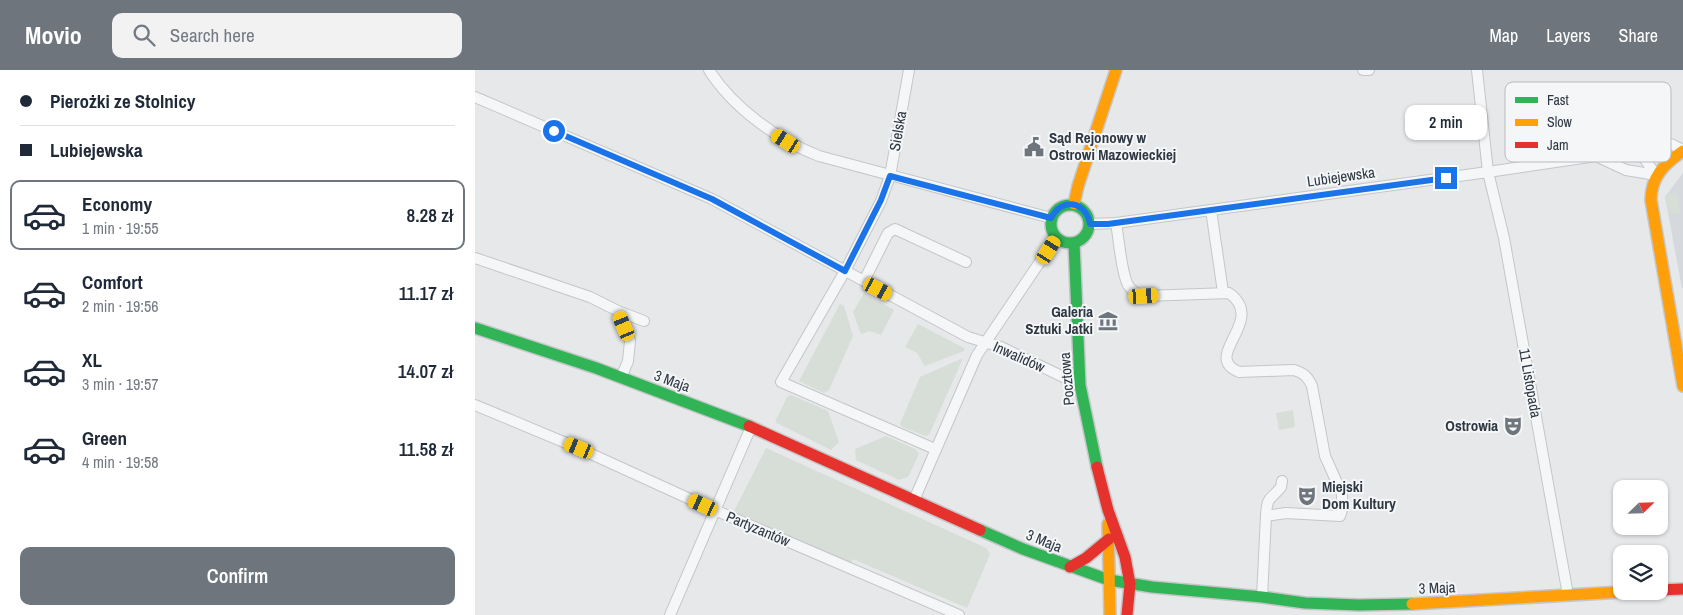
<!DOCTYPE html>
<html lang="en">
<head>
<meta charset="utf-8">
<style>
  :root { --surface:#fff; --page:#f2f2f3; --text:#1f2937; --muted:#747a83; --line:#e0e1e3; --accent:#6e757d }
  body { margin:0; font-family:"Archivo Narrow",sans-serif; background:var(--page); color:var(--text); height:100vh; display:flex; flex-direction:column; font-size:19px; white-space:nowrap }
  * { box-sizing:border-box; margin:0 }
  p { font-size:16px; color:var(--muted) }
  .icon { flex:none; width:28px; height:28px; fill:none; stroke:currentColor; stroke-width:2; stroke-linecap:round; stroke-linejoin:round }
  .map { position:relative; flex:1; overflow:hidden }
  .drawer { display:flex; flex-direction:column; background:var(--surface); width:475px }
  .drawer>* { flex:none }
  .top-card { display:grid; align-content:center; height:110px; padding:0 20px; background:var(--surface) }
  .needle { width:32px; rotate:67deg }
  .fabs { position:absolute; left:1138px; top:410px; display:grid; gap:10px }
  .fabs a { display:grid; place-items:center; width:55px; height:55px; border-radius:10px; background:var(--surface); box-shadow:0 1px 4px #0004; font-size:25px }
  .end { position:absolute; width:22px; height:22px; margin:-11px; border:6px solid #1a73e8; background:#fff; box-shadow:0 0 0 2px #fff }
  .from { border-radius:50% }
  .bubble { position:absolute; height:35px; border-radius:10px; background:var(--surface); box-shadow:0 1px 4px #0004; font-size:16px; font-weight:600; line-height:35px; text-align:center }
  .car { position:absolute; width:15px; height:30px; margin:-15px -8px; border-radius:6px; box-shadow:0 0 4px 1px #0007; background:linear-gradient(#f5c518 24%,#345 0 40%,#f5c518 0 76%,#345 0 86%,#f5c518 0) }
  .top-card b { display:flex; align-items:center; gap:18px; height:48px; font-size:19px }
  .top-card b+b { border-top:1px solid var(--line) }
  .top-card i { width:12px; height:12px; background:var(--text) }
  ul { padding:0; list-style:none }
  li { display:flex; align-items:center; gap:15px; height:70px; margin:0 10px 8px; padding:0 10px; border:2px solid transparent; border-radius:10px }
  li div { flex:1 }
  li b { display:block; font-size:19px }
  li em { font-style:normal; font-weight:600 }
  li.current { border-color:var(--accent) }
  li>.icon { width:45px; height:45px; stroke-width:1.5 }
  .button { display:flex; gap:10px; margin-top:auto; padding:10px 20px }
  .button a { flex:1; height:58px; border-radius:10px; background:var(--accent); color:#fff; font-size:20px; font-weight:600; line-height:58px; text-align:center }
  header { display:flex; align-items:center; gap:30px; box-sizing:border-box; height:70px; padding:0 25px; background:var(--accent); color:#fff }
  header strong { font-size:24px }
  nav { display:flex; gap:28px; margin-inline-start:auto; font-size:18px }
  .search { width:350px; height:45px; background:var(--page); display:flex; align-items:center; gap:12px; box-sizing:border-box; padding:0 18px; border-radius:10px; color:var(--muted); font-size:19px }
  main { display:flex; flex:1; min-height:0 }
  .map>svg:first-child { display:block }
  .built { fill:#d5d8dd }
  .green { fill:#d7ddd7 }
  .lines { fill:none; stroke-linecap:round; stroke-linejoin:round }
  .street-casing { stroke:#c4c6c8; stroke-width:12 }
  .fast-casing { stroke:#c4c6c8; stroke-width:14 }
  .slow-casing { stroke:#c4c6c8; stroke-width:14 }
  .jam-casing { stroke:#c4c6c8; stroke-width:14 }
  .street { stroke:#f5f6f7; stroke-width:10 }
  .fast { stroke:#30b455; stroke-width:11 }
  .slow { stroke:#ff9f0a; stroke-width:11 }
  .jam { stroke:#e5322d; stroke-width:11 }
  .route { stroke:#1a73e8; stroke-width:6 }
  .labels { text-anchor:middle; stroke-width:4; stroke-linejoin:round; paint-order:stroke }
  .street-label { font-size:15px; fill:#2e3742; stroke:#f4f6f8 }
  .poi-label { font-size:15px; font-weight:bold; fill:#2e3742; stroke:#f4f6f8; text-anchor:start }
  .key { fill:#f4f6f8; stroke:#b9bdc1; stroke-width:1 }
  .key-label { font-size:14px; fill:#2e3742 }
</style>
</head>
<body>
<header>
<strong>Movio</strong>
<div class="search"><svg class="icon" aria-label="search" viewBox="0 0 24 24"><circle cx="10" cy="10" r="6"/><path d="M15 15l6 6"/></svg>Search here</div>
<nav><a>Map</a><a>Layers</a><a>Share</a></nav>
</header>
<main>
<section class="drawer">
<div class="top-card">
<b><i class="from"></i>Pierożki ze Stolnicy</b>
<b><i></i>Lubiejewska</b>
</div>
<ul>
<li class="current"><svg class="icon" aria-label="car" viewBox="0 0 24 24"><path d="M5 17H2v-5l4-1 3-4h7l3 4 3 1v5h-3M9 17h6M6 11h13"/><circle cx="7" cy="17" r="2"/><circle cx="17" cy="17" r="2"/></svg><div><b>Economy</b><p>1 min · 19:55</p></div><em>8.28 zł</em></li>
<li><svg class="icon" aria-label="car" viewBox="0 0 24 24"><path d="M5 17H2v-5l4-1 3-4h7l3 4 3 1v5h-3M9 17h6M6 11h13"/><circle cx="7" cy="17" r="2"/><circle cx="17" cy="17" r="2"/></svg><div><b>Comfort</b><p>2 min · 19:56</p></div><em>11.17 zł</em></li>
<li><svg class="icon" aria-label="car" viewBox="0 0 24 24"><path d="M5 17H2v-5l4-1 3-4h7l3 4 3 1v5h-3M9 17h6M6 11h13"/><circle cx="7" cy="17" r="2"/><circle cx="17" cy="17" r="2"/></svg><div><b>XL</b><p>3 min · 19:57</p></div><em>14.07 zł</em></li>
<li><svg class="icon" aria-label="car" viewBox="0 0 24 24"><path d="M5 17H2v-5l4-1 3-4h7l3 4 3 1v5h-3M9 17h6M6 11h13"/><circle cx="7" cy="17" r="2"/><circle cx="17" cy="17" r="2"/></svg><div><b>Green</b><p>4 min · 19:58</p></div><em>11.58 zł</em></li>
</ul>
<div class="button"><a>Confirm</a></div>
</section>
<div class="map">
<svg width="1208" height="545" viewBox="0 0 1208 545">
  <rect width="100%" height="100%" fill="#e6e8ea"/>
  <polygon class="built" points="1208,103 1208,218 1207,218 1190,127"/>
  <g class="green">
    <polygon points="1202,122 1206,143 1194,145 1190,127 1194,124"/>
    <polygon points="389,223 419,240 406,265 395,261 386,264 378,242"/>
    <polygon points="365,234 369,236 378,266 354,320 349,323 324,311"/>
    <polygon points="443,254 489,278 489,281 450,296 442,283 430,277"/>
    <polygon points="488,288 454,365 450,366 427,357 425,354 445,307"/>
    <polygon points="316,325 353,341 364,372 356,380 300,352 312,327"/>
    <polygon points="818,340 820,357 804,360 801,343"/>
    <polygon points="411,366 440,379 444,384 433,407 424,410 381,390 380,379"/>
    <polygon points="291,378 511,478 515,484 492,538 378,489 375,494 258,443"/>
  </g>
  <g class="lines">
    <defs>
      <g id="street">
        <path d="M234,0C258,38 303,70 344,86L576,148"/>
        <polyline points="434,0 415,106 406,131 370,201 306,312 460,379"/>
        <polyline points="888,0 894,0"/>
        <polyline points="1002,0 1013,102 1029,168 1093,525"/>
        <polyline points="0,27 237,129 493,267 526,277 605,315"/>
        <polyline points="1162,78 1181,105"/>
        <polyline points="1121,86 1151,100 1181,105"/>
        <polyline points="736,140 748,222"/>
        <path d="M641,153C644,169 646,202 653,215C657,222 663,224 669,226L754,223C793,251 725,286 764,302L819,300C829,303 833,307 837,316L850,386L867,424V440L865,446L811,443L791,446L787,527"/>
        <polyline points="615,154 641,153 1013,102 1121,86 1162,78 1196,74 1208,80"/>
        <polyline points="0,188 115,227 143,241 155,271 153,291 146,308"/>
        <polyline points="389,211 413,163 420,159 491,192"/>
        <polyline points="143,241 169,251"/>
        <polyline points="0,335 103,378 228,435 484,545"/>
        <polyline points="439,430 502,285 581,168"/>
        <path d="M791,446C792,425 795,431 806,417L807,411"/>
        <polyline points="195,545 276,357"/>
      </g>
      <g id="fast">
        <circle cx="595" cy="154" r="19"/>
        <polyline points="599,173 605,315 622,397"/>
        <polyline points="0,258 121,298 274,356"/>
        <polyline points="505,460 548,479 634,510 677,517 787,527 830,533 884,535 937,534"/>
      </g>
      <g id="slow">
        <path d="M1208,81C1189,94 1176,107 1176,130L1208,316"/>
        <polyline points="599,134 603,116 641,0"/>
        <polyline points="633,454 635,545"/>
        <polyline points="937,534 1165,521"/>
      </g>
      <g id="jam">
        <polyline points="274,356 505,460"/>
        <polyline points="622,397 633,440 650,487 655,514 652,545"/>
        <polyline points="595,497 611,488 634,469"/>
        <polyline points="1184,520 1208,519"/>
      </g>
    </defs>
    <use href="#street" class="street-casing"/>
    <use href="#fast" class="fast-casing"/>
    <use href="#slow" class="slow-casing"/>
    <use href="#jam" class="jam-casing"/>
    <use href="#street" class="street"/>
    <use href="#fast" class="fast"/>
    <use href="#slow" class="slow"/>
    <use href="#jam" class="jam"/>
  </g>
  <g class="lines">
    <path class="route" d="M79,61L237,129L370,201L406,130L415,106L576,148C587,127 611,131 615,154H633L971,108"/>
  </g>
  <defs>
    <symbol id="civic-bare" viewBox="-9 -9 18 18"><path d="M-.6-6.5H3V-4.5H.6V-3L4-1V1h2V6H-6V1h2V-1L-.6-3ZM-1.2 2.5V6h2.4V2.5Z" fill="#6e757d" stroke="#f4f6f8" stroke-width="2.5" paint-order="stroke"/></symbol>
    <symbol id="museum-bare" viewBox="-9 -9 18 18"><path d="M0-6L6-3V-2H-6V-3ZM-5-1h2V3h-2ZM-1-1h2V3h-2ZM3-1h2V3H3ZM-6 4H6V6H-6Z" fill="#6e757d" stroke="#f4f6f8" stroke-width="2.5" paint-order="stroke"/></symbol>
    <symbol id="theatre-bare" viewBox="-9 -9 18 18"><path d="M-5-5.5Q0-4 5-5.5V0Q5 5 0 6Q-5 5-5 0ZM-3.3-2.5H-1v1.5H-3.3ZM1-2.5H3.3v1.5H1ZM-2.8 1Q0 5.5 2.8 1Z" fill="#6e757d" stroke="#f4f6f8" stroke-width="2.5" paint-order="stroke"/></symbol>
  </defs>
  <g fill-rule="evenodd">
    <use href="#civic-bare" x="545" y="63" width="28" height="28"/>
    <use href="#museum-bare" x="619" y="237" width="28" height="28"/>
    <use href="#theatre-bare" x="1024" y="342" width="28" height="28"/>
    <use href="#theatre-bare" x="818" y="412" width="28" height="28"/>
  </g>
  <g class="labels">
    <g class="street-label">
      <text transform="translate(423 61) rotate(-80)" y="5">Sielska</text>
      <text transform="translate(866 107) rotate(-8)" y="5">Lubiejewska</text>
      <text transform="translate(544 287) rotate(24)" y="5">Inwalidów</text>
      <text transform="translate(592 309) rotate(-95)" y="5">Pocztowa</text>
      <text transform="translate(197 311) rotate(20)" y="5">3 Maja</text>
      <text transform="translate(1055 313) rotate(80)" y="5">11 Listopada</text>
      <text transform="translate(283 459) rotate(23)" y="5">Partyzantów</text>
      <text transform="translate(569 471) rotate(22)" y="5">3 Maja</text>
      <text transform="translate(962 518) rotate(-2)" y="5">3 Maja</text>
    </g>
    <g class="poi-label">
      <text x="574" y="73">Sąd Rejonowy w<tspan x="574" dy="17">Ostrowi Mazowieckiej</tspan></text>
      <text x="618" y="247" text-anchor="end">Galeria<tspan x="618" dy="17">Sztuki Jatki</tspan></text>
      <text x="1023" y="361" text-anchor="end">Ostrowia</text>
      <text x="847" y="422">Miejski<tspan x="847" dy="17">Dom Kultury</tspan></text>
    </g>
  </g>
  <rect x="1030" y="12" width="166" height="80" rx="8" class="key"/>
  <rect x="1040" y="27" width="23" height="6" fill="#30b455"/>
  <rect x="1040" y="49" width="23" height="7" fill="#ff9f0a"/>
  <rect x="1040" y="72" width="23" height="6" fill="#e5322d"/>
  <g class="key-label">
    <text x="1072" y="35">Fast</text>
    <text x="1072" y="57">Slow</text>
    <text x="1072" y="80">Jam</text>
  </g>
</svg>
<div class="fabs">
<a><svg class="needle" viewBox="-14 -14 28 28"><path d="M0-13l5 13h-10z" fill="#e53935"/><path d="M0 13l5-13h-10z" fill="#747a83"/></svg></a>
<a><svg class="icon" aria-label="layers" viewBox="0 0 24 24"><path d="M12 4l9 5-9 5-9-5zM3 14l9 5 9-5"/></svg></a>
</div>
<i class="end from" style="left:79px;top:61px"></i>
<i class="end" style="left:971px;top:108px"></i>
<div class="bubble" style="left:930px;top:35px;width:82px">2 min</div>
<i class="car" style="left:311px;top:71px;rotate:302deg"></i>
<i class="car" style="left:574px;top:180px;rotate:32deg"></i>
<i class="car" style="left:403px;top:219px;rotate:118deg"></i>
<i class="car" style="left:669px;top:226px;rotate:87deg"></i>
<i class="car" style="left:149px;top:256px;rotate:337deg"></i>
<i class="car" style="left:104px;top:378px;rotate:292deg"></i>
<i class="car" style="left:228px;top:435px;rotate:295deg"></i>
</div>
</main>
</body>
</html>
